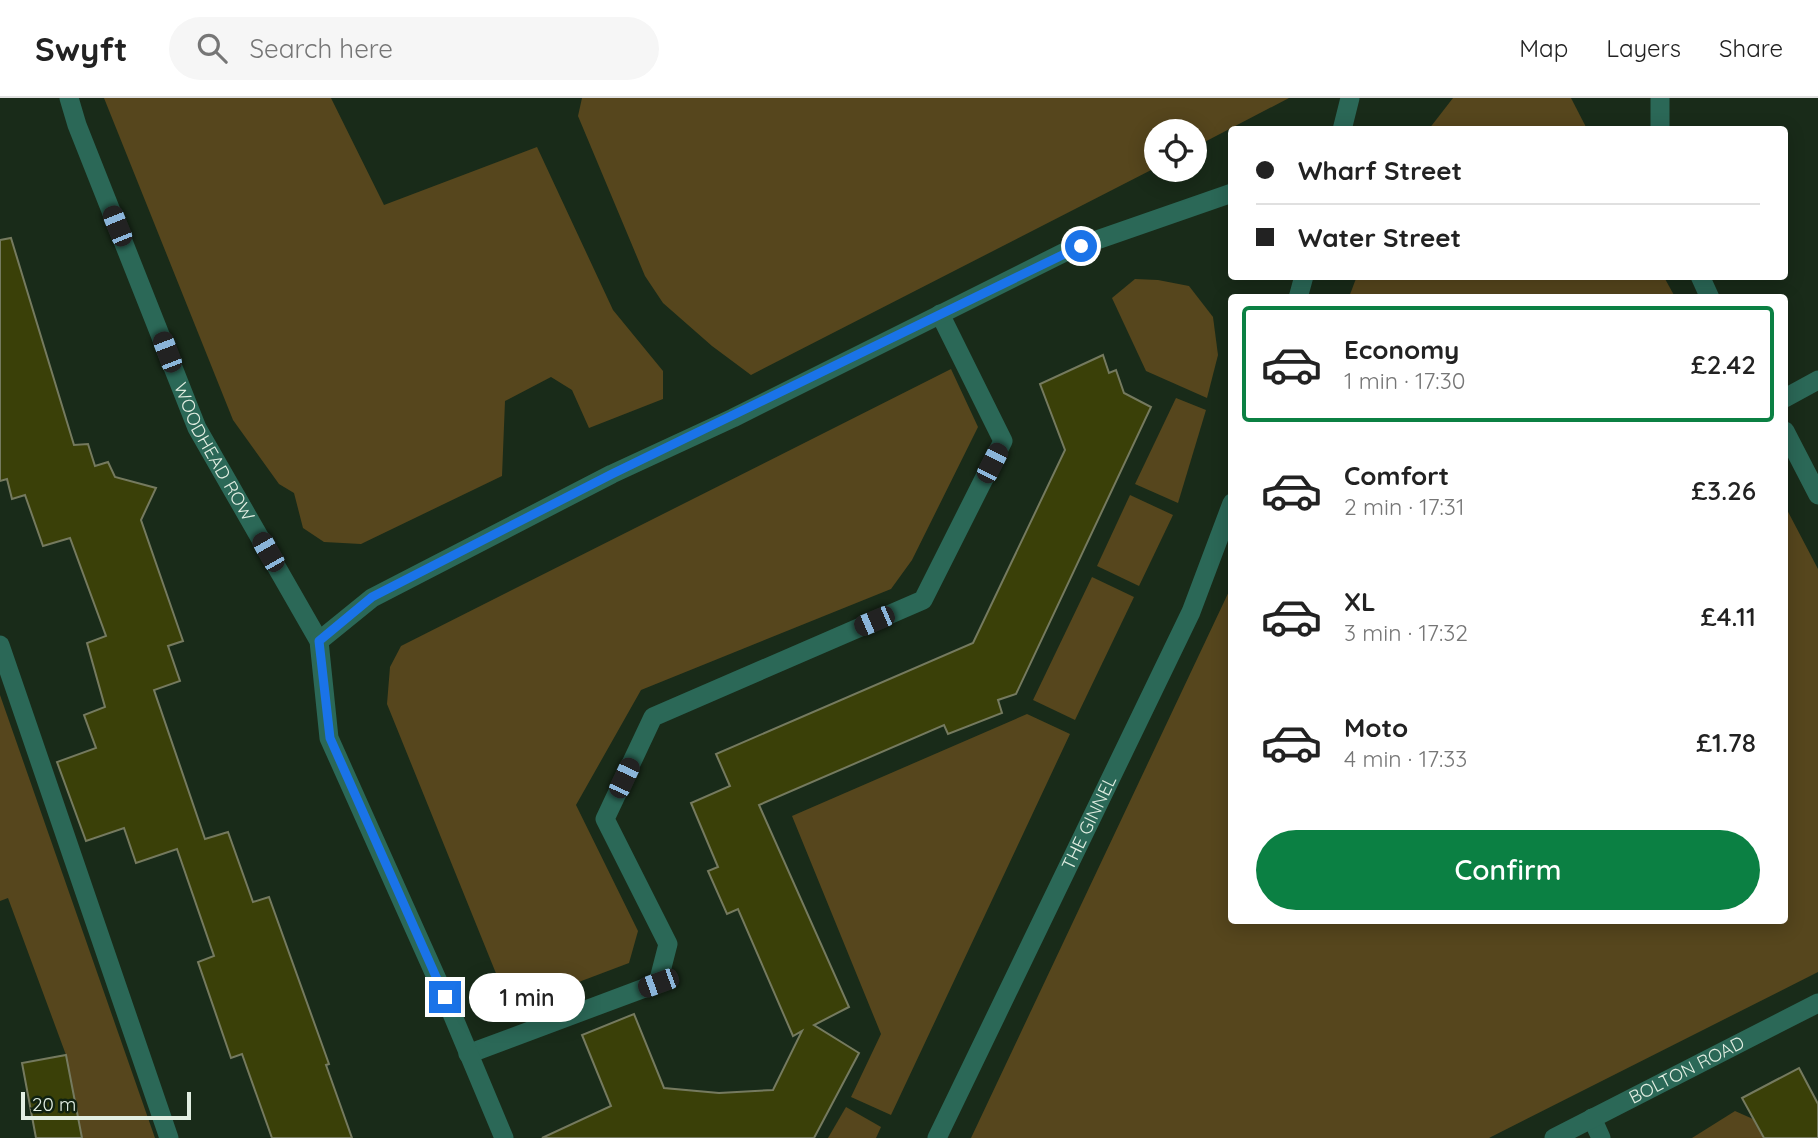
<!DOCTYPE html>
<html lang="en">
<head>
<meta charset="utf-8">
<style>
  :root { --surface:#fff; --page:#f6f6f6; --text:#222; --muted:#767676; --line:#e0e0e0; --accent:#0b8043 }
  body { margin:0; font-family:Quicksand,sans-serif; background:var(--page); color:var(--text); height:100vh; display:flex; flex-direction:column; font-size:26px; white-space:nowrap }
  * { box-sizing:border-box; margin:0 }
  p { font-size:23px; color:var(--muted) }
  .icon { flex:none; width:38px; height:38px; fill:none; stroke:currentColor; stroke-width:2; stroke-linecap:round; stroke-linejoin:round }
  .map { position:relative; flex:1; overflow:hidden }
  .panel { position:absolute; left:1228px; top:196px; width:560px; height:630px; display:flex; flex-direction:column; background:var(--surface); border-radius:7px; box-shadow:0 4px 18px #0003 }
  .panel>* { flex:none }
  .top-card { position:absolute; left:1228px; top:28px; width:560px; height:154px; border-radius:7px; box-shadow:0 4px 18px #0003; display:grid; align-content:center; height:154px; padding:0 28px; background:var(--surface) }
  .fabs { position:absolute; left:1144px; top:21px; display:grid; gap:14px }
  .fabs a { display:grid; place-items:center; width:63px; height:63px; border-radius:50%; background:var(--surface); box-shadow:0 4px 18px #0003; font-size:35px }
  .scale { position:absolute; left:21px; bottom:18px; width:170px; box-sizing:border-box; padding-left:7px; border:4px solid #e2eee2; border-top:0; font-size:19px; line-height:24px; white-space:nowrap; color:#e2eee2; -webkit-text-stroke:5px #10210f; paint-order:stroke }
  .end { position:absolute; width:32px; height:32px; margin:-16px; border:9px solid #1a73e8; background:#fff; box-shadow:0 0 0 4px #fff }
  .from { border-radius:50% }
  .bubble { position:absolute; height:49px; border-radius:24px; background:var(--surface); box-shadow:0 4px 18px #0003; font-size:23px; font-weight:600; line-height:49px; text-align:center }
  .car { position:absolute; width:21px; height:42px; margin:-21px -10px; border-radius:9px; box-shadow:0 0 5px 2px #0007; background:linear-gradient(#222 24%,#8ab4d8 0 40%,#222 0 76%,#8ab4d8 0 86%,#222 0) }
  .top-card b { display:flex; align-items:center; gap:24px; height:66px; font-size:26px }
  .top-card b+b { border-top:2px solid var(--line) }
  .top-card i { width:18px; height:18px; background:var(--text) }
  ul { padding:12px 0 0; list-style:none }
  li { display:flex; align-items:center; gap:21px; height:116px; margin:0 14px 10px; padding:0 14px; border:4px solid transparent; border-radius:7px }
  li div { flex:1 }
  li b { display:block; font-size:26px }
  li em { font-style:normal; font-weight:600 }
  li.current { border-color:var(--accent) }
  li>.icon { width:63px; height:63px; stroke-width:1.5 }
  .action { display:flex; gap:14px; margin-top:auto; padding:14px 28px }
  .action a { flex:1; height:80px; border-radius:42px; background:var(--accent); color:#fff; font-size:28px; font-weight:600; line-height:80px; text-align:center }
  header { display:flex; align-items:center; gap:42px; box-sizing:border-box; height:98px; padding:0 35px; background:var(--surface); border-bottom:2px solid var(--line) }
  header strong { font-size:33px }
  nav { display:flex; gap:38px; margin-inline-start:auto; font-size:24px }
  .search { width:490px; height:63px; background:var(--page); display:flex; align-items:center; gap:18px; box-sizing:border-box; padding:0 24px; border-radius:38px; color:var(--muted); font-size:26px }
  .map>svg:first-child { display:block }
  .green { fill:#56461d }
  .building { fill:#3a4008; stroke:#757a5f; stroke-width:2 }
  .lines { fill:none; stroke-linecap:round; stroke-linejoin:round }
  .service { stroke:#2b6857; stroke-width:19 }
  .minor { stroke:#2b6857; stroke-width:19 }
  .route { stroke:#1a73e8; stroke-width:9 }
  .labels { text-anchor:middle; stroke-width:7; stroke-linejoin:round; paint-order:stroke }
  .street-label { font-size:18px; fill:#e2eee2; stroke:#10210f }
</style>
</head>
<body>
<header>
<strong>Swyft</strong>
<div class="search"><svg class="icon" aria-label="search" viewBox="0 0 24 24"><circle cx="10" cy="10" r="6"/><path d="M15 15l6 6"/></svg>Search here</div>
<nav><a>Map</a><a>Layers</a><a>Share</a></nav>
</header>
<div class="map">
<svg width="1818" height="1040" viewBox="0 0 1818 1040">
  <rect width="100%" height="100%" fill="#192b19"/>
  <g class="green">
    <polygon points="104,0 331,0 384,107 537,49 613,212 663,273 663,301 589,330 572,292 551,279 505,303 502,378 361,446 324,444 303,430 294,395 279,386 233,322"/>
    <polygon points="582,0 1289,0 1195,49 1195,33 1157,33 1157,69 751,277 712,248 663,205 645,178 578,18"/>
    <polygon points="1453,0 1571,0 1587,31 1429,31"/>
    <polygon points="1357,178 1664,179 1675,199 1349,199"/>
    <polygon points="1135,181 1158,182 1189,188 1213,219 1218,257 1207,300 1146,273 1112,200"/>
    <polygon points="951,271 978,329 912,462 891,491 641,592 576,707 638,833 629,865 510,910 387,606 390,569 401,548"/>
    <polygon points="1176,300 1206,312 1178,405 1135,386"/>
    <polygon points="1130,397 1173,417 1139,488 1097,468"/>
    <polygon points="1785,408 1818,471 1818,874 1489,1040 971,1040 1232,487 1232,822 1785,822"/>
    <polygon points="1092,479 1134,499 1075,622 1033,602"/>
    <polygon points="0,597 155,1040 82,1040 66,957 8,800 0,803"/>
    <polygon points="1027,616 1070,636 891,1017 851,999 881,936 792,718"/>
    <polygon points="846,1009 881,1029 876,1040 828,1040"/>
    <polygon points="1735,1013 1753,1021 1764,1040 1692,1040"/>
  </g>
  <g class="building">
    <polygon points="11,140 74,347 88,346 95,368 108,364 115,379 156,390 141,422 183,543 168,548 180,583 154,592 205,741 228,734 253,804 269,799 329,966 326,967 352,1040 272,1040 242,956 231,960 198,864 214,858 177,751 136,765 124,730 86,743 57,664 96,650 84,617 105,609 87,545 106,538 70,440 43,448 25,397 12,401 7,381 0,383 0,142"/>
    <polygon points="1103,257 1109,275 1116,272 1124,295 1151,309 1016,596 998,602 1002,615 948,636 944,627 759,707 849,909 814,927 859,955 814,1040 542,1040 611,1008 582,937 634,916 664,990 719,995 773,992 802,933 793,938 738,811 727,816 708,773 718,769 691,705 730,688 716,656 973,545 1065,352 1040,286"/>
    <polygon points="66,957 82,1040 36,1040 22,965"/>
    <polygon points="1799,970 1818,1006 1818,1040 1764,1040 1742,1000"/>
  </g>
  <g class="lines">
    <g class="service">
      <polyline points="1785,300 1818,282"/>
      <polyline points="0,547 169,1040"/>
      <polyline points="468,956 658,885 668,846 605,721 653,619 923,502 1003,343 940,216"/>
    </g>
    <g class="minor">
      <path id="s1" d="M69,0L77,27L197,330L319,543L329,640L445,899L504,1040"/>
      <polyline points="1660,0 1660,32"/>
      <polyline points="1342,32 1350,0"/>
      <polyline points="1700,178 1710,200"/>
      <polyline points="1298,200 1304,178"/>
      <polyline points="1785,333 1818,397"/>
      <polyline points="319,543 372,500 612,376 733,320 1071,151 1232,95"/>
      <polyline points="1592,1020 1601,1040"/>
      <path id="s2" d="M937,1040L1191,514L1232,405"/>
      <path id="s3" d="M1554,1040L1818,905"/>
    </g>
  </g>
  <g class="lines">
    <polyline class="route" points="445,899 330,640 319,543 372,499 612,376 1081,148"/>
  </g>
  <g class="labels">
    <g class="street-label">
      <text dy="6" stroke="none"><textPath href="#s1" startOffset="383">WOODHEAD ROW</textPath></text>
      <text dy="6" stroke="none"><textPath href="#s2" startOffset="350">THE GINNEL</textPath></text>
      <text dy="6" stroke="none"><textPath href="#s3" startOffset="149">BOLTON ROAD</textPath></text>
    </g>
  </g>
</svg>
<div class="fabs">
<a><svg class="icon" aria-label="locate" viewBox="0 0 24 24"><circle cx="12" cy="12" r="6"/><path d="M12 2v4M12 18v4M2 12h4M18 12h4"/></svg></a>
</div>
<div class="scale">20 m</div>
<i class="end from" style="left:1081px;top:148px"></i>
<i class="end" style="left:445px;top:899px"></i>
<div class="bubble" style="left:469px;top:875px;width:116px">1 min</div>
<i class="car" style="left:117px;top:128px;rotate:338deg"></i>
<i class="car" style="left:167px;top:254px;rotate:339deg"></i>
<i class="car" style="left:992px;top:365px;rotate:27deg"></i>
<i class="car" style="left:268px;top:454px;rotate:330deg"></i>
<i class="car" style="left:874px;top:523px;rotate:247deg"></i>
<i class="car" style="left:624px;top:680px;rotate:25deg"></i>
<i class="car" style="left:658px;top:885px;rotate:250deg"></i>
<div class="top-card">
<b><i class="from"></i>Wharf Street</b>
<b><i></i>Water Street</b>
</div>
<section class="panel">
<ul>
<li class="current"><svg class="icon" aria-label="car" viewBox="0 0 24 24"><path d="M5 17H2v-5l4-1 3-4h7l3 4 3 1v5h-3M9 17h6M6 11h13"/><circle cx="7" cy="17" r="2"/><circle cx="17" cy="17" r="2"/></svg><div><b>Economy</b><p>1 min · 17:30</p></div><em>£2.42</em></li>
<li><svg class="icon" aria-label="car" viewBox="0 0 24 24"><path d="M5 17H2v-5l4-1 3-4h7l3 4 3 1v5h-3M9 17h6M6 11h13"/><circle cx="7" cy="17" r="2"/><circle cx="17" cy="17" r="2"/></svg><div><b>Comfort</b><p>2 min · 17:31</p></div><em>£3.26</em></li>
<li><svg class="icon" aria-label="car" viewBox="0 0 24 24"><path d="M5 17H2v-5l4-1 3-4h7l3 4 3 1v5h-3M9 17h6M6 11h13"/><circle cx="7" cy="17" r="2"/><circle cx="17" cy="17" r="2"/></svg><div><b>XL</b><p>3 min · 17:32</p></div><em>£4.11</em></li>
<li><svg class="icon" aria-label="car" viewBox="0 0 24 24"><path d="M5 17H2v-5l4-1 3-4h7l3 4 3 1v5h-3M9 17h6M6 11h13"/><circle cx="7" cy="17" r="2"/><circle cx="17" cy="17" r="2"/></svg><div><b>Moto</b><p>4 min · 17:33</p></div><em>£1.78</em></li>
</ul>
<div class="action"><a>Confirm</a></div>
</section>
</div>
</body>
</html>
